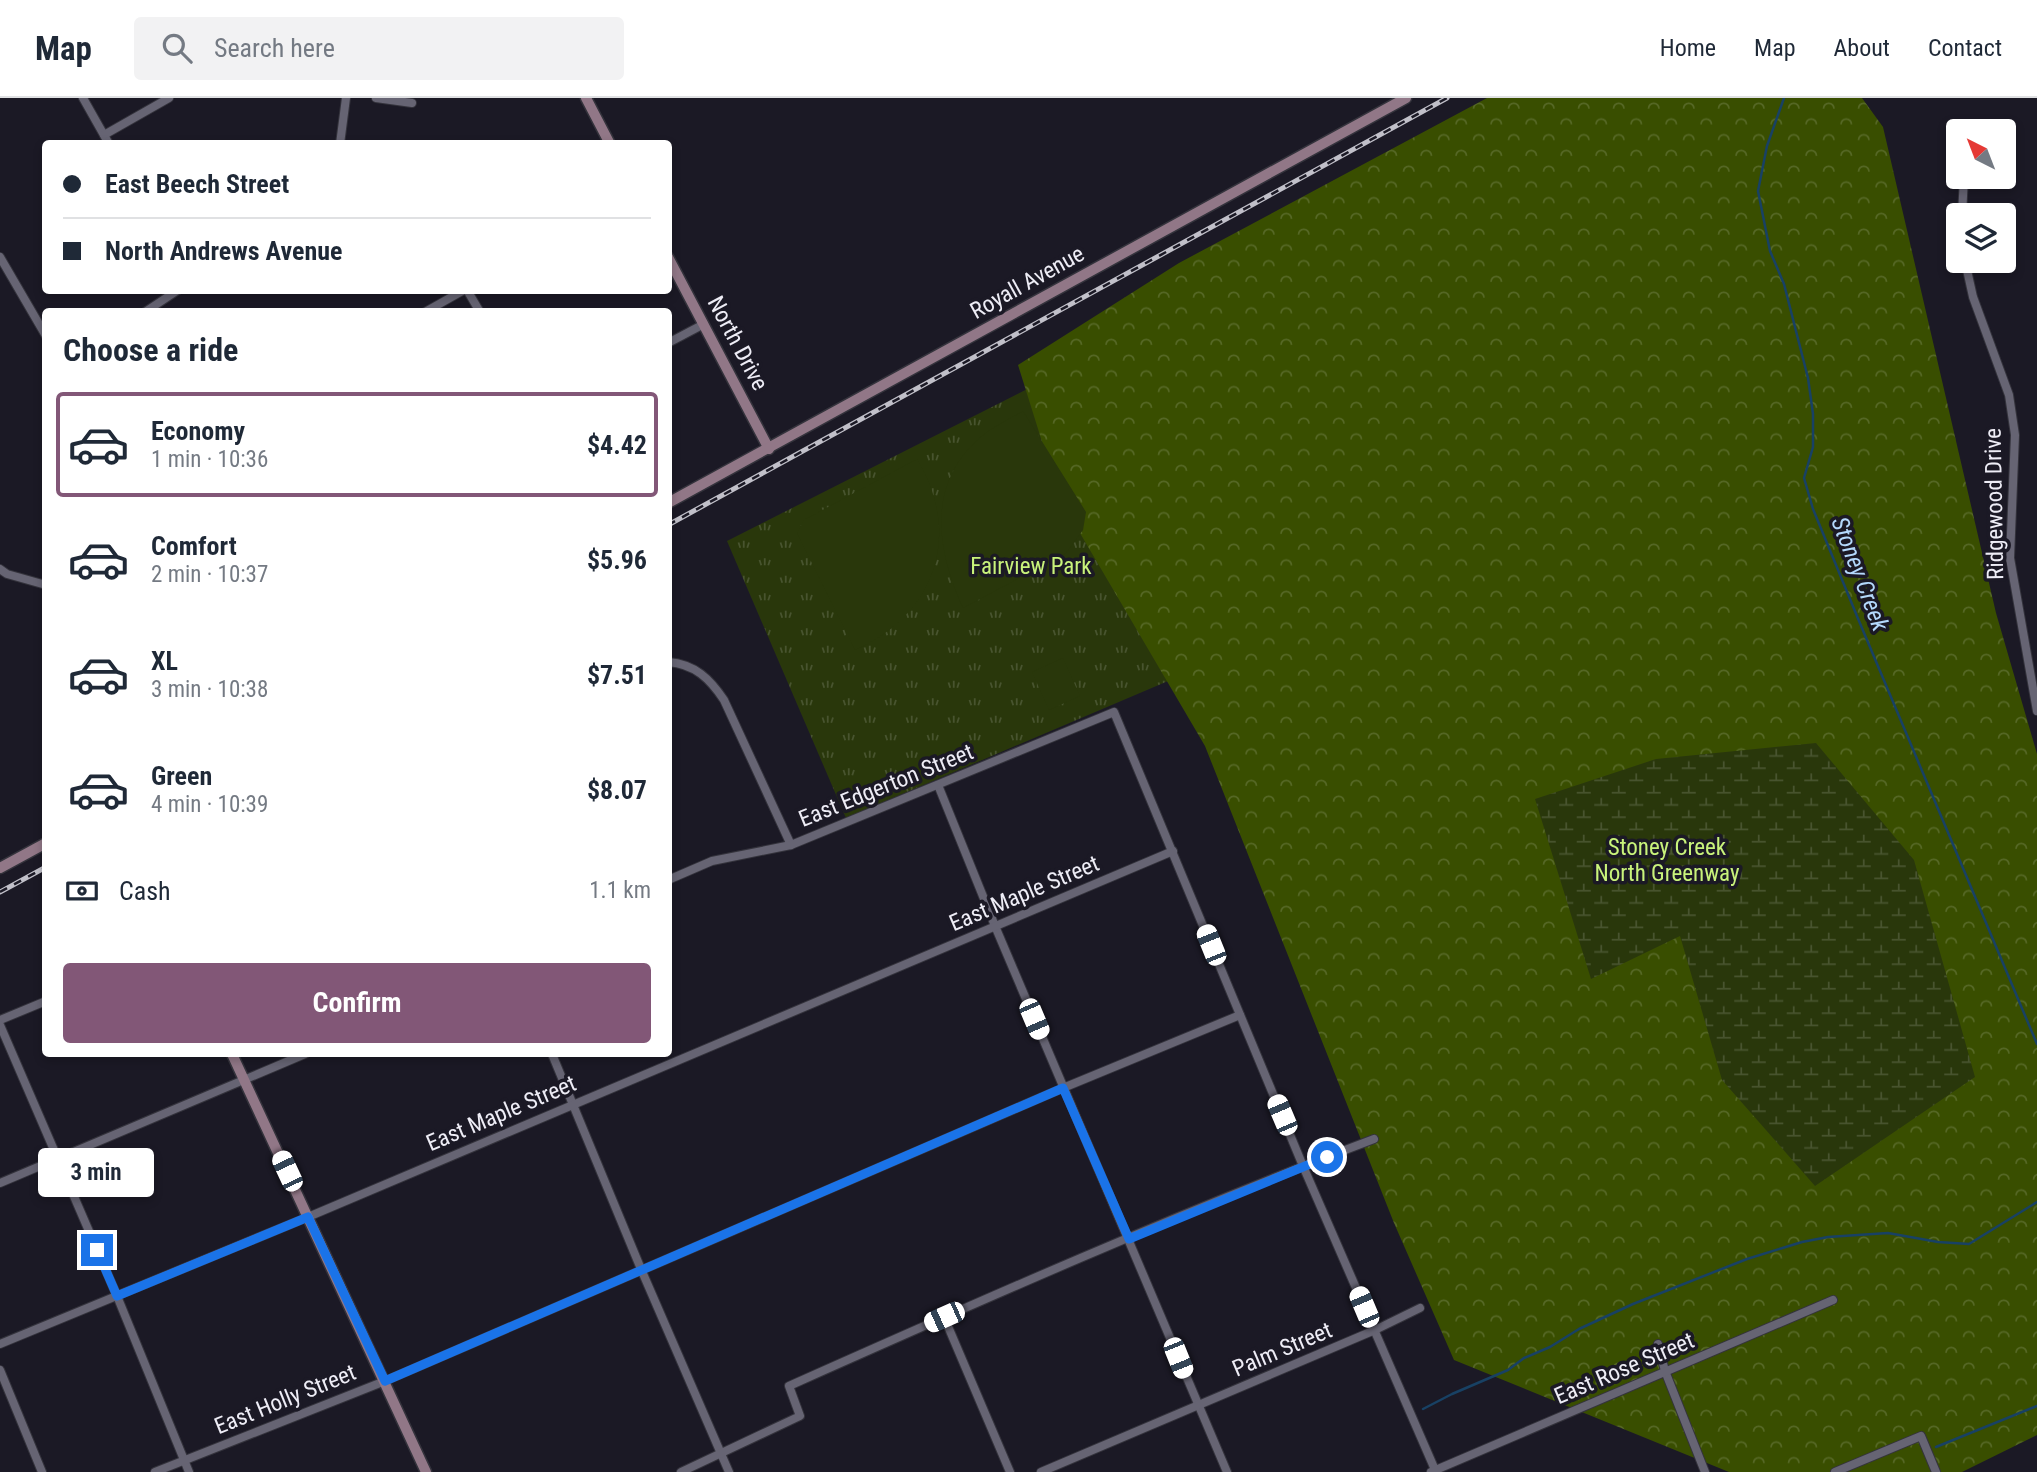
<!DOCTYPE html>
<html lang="en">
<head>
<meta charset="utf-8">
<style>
  :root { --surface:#fff; --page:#f2f2f3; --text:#1f2937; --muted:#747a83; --line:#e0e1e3; --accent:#825777 }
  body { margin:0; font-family:"Roboto Condensed",sans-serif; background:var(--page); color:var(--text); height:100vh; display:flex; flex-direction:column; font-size:26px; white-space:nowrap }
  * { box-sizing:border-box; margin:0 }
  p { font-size:23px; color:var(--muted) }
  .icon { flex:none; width:38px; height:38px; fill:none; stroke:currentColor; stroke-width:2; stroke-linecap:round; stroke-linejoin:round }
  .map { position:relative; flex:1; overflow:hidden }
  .panel { position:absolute; left:42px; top:210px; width:630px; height:749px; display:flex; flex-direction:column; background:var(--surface); border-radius:7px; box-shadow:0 4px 10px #0003 }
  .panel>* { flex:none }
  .top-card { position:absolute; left:42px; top:42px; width:630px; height:154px; border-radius:7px; box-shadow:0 4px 10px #0003; display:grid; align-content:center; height:154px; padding:0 21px; background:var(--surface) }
  .needle { width:46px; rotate:318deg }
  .fabs { position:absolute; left:1946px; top:21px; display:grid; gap:14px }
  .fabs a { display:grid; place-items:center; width:70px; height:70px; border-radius:7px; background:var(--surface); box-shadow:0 4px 10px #0003; font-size:35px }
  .end { position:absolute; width:32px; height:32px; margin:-16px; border:9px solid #1a73e8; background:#fff; box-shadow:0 0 0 4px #fff }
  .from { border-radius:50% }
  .bubble { position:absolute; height:49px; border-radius:7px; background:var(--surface); box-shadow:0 4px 10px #0003; font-size:23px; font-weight:700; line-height:49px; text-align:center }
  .car { position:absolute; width:21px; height:42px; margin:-21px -10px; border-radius:9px; box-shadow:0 0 5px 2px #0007; background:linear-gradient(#fff 24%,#345 0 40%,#fff 0 76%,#345 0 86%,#fff 0) }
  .top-card b { display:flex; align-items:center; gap:24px; height:66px; font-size:26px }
  .top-card b+b { border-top:2px solid var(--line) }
  .top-card i { width:18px; height:18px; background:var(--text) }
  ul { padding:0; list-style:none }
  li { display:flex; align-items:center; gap:21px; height:105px; margin:0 14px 10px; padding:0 7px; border:4px solid transparent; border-radius:7px }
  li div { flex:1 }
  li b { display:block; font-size:26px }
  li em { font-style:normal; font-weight:700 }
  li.active { border-color:var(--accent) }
  li>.icon { width:63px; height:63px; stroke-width:1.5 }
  h2 { padding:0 21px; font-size:32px; line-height:84px }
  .pay { display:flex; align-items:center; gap:18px; height:77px; padding:0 21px; font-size:26px }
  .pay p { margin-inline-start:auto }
  .primary-button { display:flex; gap:14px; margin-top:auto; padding:14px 21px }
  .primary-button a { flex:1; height:80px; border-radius:7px; background:var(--accent); color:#fff; font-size:28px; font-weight:700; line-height:80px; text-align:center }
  header { display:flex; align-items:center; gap:42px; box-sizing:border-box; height:98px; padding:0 35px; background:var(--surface); border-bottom:2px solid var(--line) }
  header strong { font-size:33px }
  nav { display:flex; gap:38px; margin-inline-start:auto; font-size:24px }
  .search { width:490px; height:63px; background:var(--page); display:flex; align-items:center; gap:18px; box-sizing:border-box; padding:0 24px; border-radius:7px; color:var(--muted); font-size:26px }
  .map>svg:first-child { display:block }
  .grass { fill:url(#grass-tufts) }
  .forest { fill:url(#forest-crowns) }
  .wetland { fill:url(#wetland-marsh) }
  .pitch { fill:#29370b }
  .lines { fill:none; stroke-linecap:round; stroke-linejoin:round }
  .stream { stroke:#184164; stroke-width:2.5 }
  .street-casing { stroke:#34333c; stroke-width:10 }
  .secondary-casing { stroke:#34333c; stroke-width:13 }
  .street { stroke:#666473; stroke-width:8 }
  .secondary { stroke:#917787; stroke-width:10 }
  .rail-casing { stroke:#c1c0c9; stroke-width:5 }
  .rail { stroke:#1b1925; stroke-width:2.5; stroke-dasharray:8; stroke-linecap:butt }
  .route { stroke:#1a73e8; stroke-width:9 }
  .labels { text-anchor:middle; stroke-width:7; stroke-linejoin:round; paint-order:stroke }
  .street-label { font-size:23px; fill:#eeedf6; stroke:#1b1925 }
  .park-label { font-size:23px; fill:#c9f37b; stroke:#1b1925 }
  .water-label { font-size:24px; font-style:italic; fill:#b4d9fc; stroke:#1b1925 }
</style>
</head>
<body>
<header>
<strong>Map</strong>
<div class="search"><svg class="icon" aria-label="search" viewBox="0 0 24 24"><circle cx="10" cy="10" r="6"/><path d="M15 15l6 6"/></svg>Search here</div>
<nav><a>Home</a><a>Map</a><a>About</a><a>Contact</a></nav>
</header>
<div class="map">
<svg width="2037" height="1374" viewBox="0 0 2037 1374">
  <defs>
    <pattern id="grass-tufts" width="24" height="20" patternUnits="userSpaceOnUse" patternTransform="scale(1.75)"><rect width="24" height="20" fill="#29370b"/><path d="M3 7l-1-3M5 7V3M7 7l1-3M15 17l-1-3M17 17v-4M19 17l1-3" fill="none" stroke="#48542f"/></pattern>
    <pattern id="forest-crowns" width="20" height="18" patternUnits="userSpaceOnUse" patternTransform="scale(1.75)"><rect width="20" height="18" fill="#394e00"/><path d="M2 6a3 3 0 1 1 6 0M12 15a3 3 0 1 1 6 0" fill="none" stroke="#566826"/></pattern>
    <pattern id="wetland-marsh" width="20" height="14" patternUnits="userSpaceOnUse" patternTransform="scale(1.75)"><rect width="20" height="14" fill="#29370b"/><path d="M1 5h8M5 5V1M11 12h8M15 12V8" fill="none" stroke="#48542f"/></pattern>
  </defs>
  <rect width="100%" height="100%" fill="#1b1925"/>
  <polygon class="grass" points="1116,246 1248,549 846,720 727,443"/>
  <polygon class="forest" points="1487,0 1862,0 1883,29 1996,515 2037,656 2037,1337 1962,1374 1729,1374 1454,1262 1394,1125 1205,648 1060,401 1018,267 1179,165"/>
  <polygon class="wetland" points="1816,645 1914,762 1975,979 1815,1088 1722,982 1680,838 1591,881 1535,701 1656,661"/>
  <g class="pitch">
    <path d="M1023,313L1086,414L1083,432L1066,455L963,510C936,451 926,385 982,338C994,328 1010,321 1023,313Z"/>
    <path d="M917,361C963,437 935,517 855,552L797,435L804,422Z"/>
    <polygon points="1063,560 1080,598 1049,612 1032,574"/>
  </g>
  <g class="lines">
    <g class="stream">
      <polyline points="1784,0 1767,48 1758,93 1770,153 1784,186 1808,280 1813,316 1813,349 1804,380 1813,411 1859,523 2037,946"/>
      <polyline points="1423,1311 1452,1296 1508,1272 1524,1260 1550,1249 1579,1231 1633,1206 1747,1161 1802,1144 1828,1139 1888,1135 1938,1144 1969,1146 2037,1104"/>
      <polyline points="1936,1349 2037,1308"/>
    </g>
    <defs>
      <g id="street">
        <polyline points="83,0 109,46"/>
        <polyline points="376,0 412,5"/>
        <polyline points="104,37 169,0"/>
        <polyline points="340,46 346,0"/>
        <polyline points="1962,117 1964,79"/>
        <polyline points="0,159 46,238"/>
        <polyline points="1965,163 1973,199 2009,297 2015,337 2010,460 2037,613"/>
        <polyline points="467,192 480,214"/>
        <polyline points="145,214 178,192"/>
        <polyline points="425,214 464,192"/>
        <polyline points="668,245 704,226"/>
        <polyline points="0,471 7,476 46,487"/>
        <path d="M668,564C695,566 710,581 724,602L791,747"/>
        <polyline points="938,687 995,828 1227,1374"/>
        <polyline points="668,782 712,763 791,747 1114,614 1303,1068 1436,1374"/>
        <polyline points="0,922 46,903"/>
        <polyline points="0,927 117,1198 189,1374"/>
        <polyline points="552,956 641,1171 729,1374"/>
        <polyline points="0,1085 305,956"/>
        <polyline points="944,1219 1010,1374"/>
        <polyline points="0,1246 308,1119 1173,753"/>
        <polyline points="1658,1246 1665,1273 1705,1374"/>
        <polyline points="0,1272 42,1374"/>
        <polyline points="155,1374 385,1283 1063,990 1240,917"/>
        <path d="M681,1374L800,1318L789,1288C982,1202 1176,1116 1374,1041"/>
        <polyline points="1041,1374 1375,1232 1420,1210"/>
        <polyline points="1431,1374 1833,1202"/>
        <polyline points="1835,1374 1921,1338 1936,1374"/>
      </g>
      <g id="secondary">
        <polyline points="586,0 610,46"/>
        <polyline points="668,159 769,351"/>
        <polyline points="668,405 1406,0"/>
        <polyline points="0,770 46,745"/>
        <polyline points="232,956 426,1374"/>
      </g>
    </defs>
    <use href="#street" class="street-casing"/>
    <use href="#secondary" class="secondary-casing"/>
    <use href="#street" class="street"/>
    <use href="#secondary" class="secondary"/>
    <defs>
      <g id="rail">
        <polyline points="668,427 1447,0"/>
        <polyline points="0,794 46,769"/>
      </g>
    </defs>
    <use href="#rail" class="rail-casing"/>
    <use href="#rail" class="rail"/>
  </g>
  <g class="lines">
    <polyline class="route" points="97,1152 117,1198 308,1119 385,1283 1063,990 1129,1141 1327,1059"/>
  </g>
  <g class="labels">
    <g class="street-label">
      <text transform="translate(1027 184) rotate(-29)" y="8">Royall Avenue</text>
      <text transform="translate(738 245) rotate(62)" y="8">North Drive</text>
      <text transform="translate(1994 406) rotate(-91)" y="8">Ridgewood Drive</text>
      <text transform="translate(886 687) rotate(-22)" y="8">East Edgerton Street</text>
      <text transform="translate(1024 795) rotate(-23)" y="8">East Maple Street</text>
      <text transform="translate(501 1015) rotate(-23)" y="8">East Maple Street</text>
      <text transform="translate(1282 1251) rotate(-23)" y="8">Palm Street</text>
      <text transform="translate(1624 1270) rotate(-23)" y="8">East Rose Street</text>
      <text transform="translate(285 1301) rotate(-22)" y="8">East Holly Street</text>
    </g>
    <g class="park-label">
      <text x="1031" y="476">Fairview Park</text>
      <text x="1667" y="757">Stoney Creek<tspan x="1667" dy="26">North Greenway</tspan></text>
    </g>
    <g class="water-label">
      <text transform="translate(1860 476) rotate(69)" y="8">Stoney Creek</text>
    </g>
  </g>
</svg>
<div class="fabs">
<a><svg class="needle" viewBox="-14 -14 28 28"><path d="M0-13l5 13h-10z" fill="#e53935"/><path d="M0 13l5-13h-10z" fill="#747a83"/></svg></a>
<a><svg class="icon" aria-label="layers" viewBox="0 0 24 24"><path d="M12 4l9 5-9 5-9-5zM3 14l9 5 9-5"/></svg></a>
</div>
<i class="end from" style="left:1327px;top:1059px"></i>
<i class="end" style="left:97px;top:1152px"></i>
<div class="bubble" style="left:38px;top:1050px;width:116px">3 min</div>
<i class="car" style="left:1211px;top:847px;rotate:338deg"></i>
<i class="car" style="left:1034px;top:921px;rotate:157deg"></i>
<i class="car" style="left:1282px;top:1017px;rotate:337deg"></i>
<i class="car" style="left:287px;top:1073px;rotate:335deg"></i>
<i class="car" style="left:1364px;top:1209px;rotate:337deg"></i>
<i class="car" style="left:944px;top:1219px;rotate:246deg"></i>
<i class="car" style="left:1178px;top:1260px;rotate:158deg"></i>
<div class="top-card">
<b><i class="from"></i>East Beech Street</b>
<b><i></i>North Andrews Avenue</b>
</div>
<section class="panel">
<h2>Choose a ride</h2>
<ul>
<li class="active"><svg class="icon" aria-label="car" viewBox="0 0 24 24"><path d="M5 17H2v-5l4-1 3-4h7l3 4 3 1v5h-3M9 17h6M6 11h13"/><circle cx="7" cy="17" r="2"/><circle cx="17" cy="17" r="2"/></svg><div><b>Economy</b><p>1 min · 10:36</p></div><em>$4.42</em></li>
<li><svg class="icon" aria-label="car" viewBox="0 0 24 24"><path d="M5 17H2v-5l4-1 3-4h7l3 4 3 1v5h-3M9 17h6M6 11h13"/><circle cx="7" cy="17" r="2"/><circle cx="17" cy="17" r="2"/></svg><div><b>Comfort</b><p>2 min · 10:37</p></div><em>$5.96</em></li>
<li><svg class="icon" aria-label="car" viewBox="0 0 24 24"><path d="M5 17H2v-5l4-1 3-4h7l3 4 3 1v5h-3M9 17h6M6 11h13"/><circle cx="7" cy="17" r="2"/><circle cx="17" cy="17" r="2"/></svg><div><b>XL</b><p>3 min · 10:38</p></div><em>$7.51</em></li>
<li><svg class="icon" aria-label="car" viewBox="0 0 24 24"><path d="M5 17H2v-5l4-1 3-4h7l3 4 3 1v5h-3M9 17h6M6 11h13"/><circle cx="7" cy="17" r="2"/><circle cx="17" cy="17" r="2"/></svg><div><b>Green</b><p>4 min · 10:39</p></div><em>$8.07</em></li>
</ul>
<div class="pay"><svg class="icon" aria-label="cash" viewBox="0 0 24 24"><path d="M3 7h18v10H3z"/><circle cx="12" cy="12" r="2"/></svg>Cash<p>1.1 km</p></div>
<div class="primary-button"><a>Confirm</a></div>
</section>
</div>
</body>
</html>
